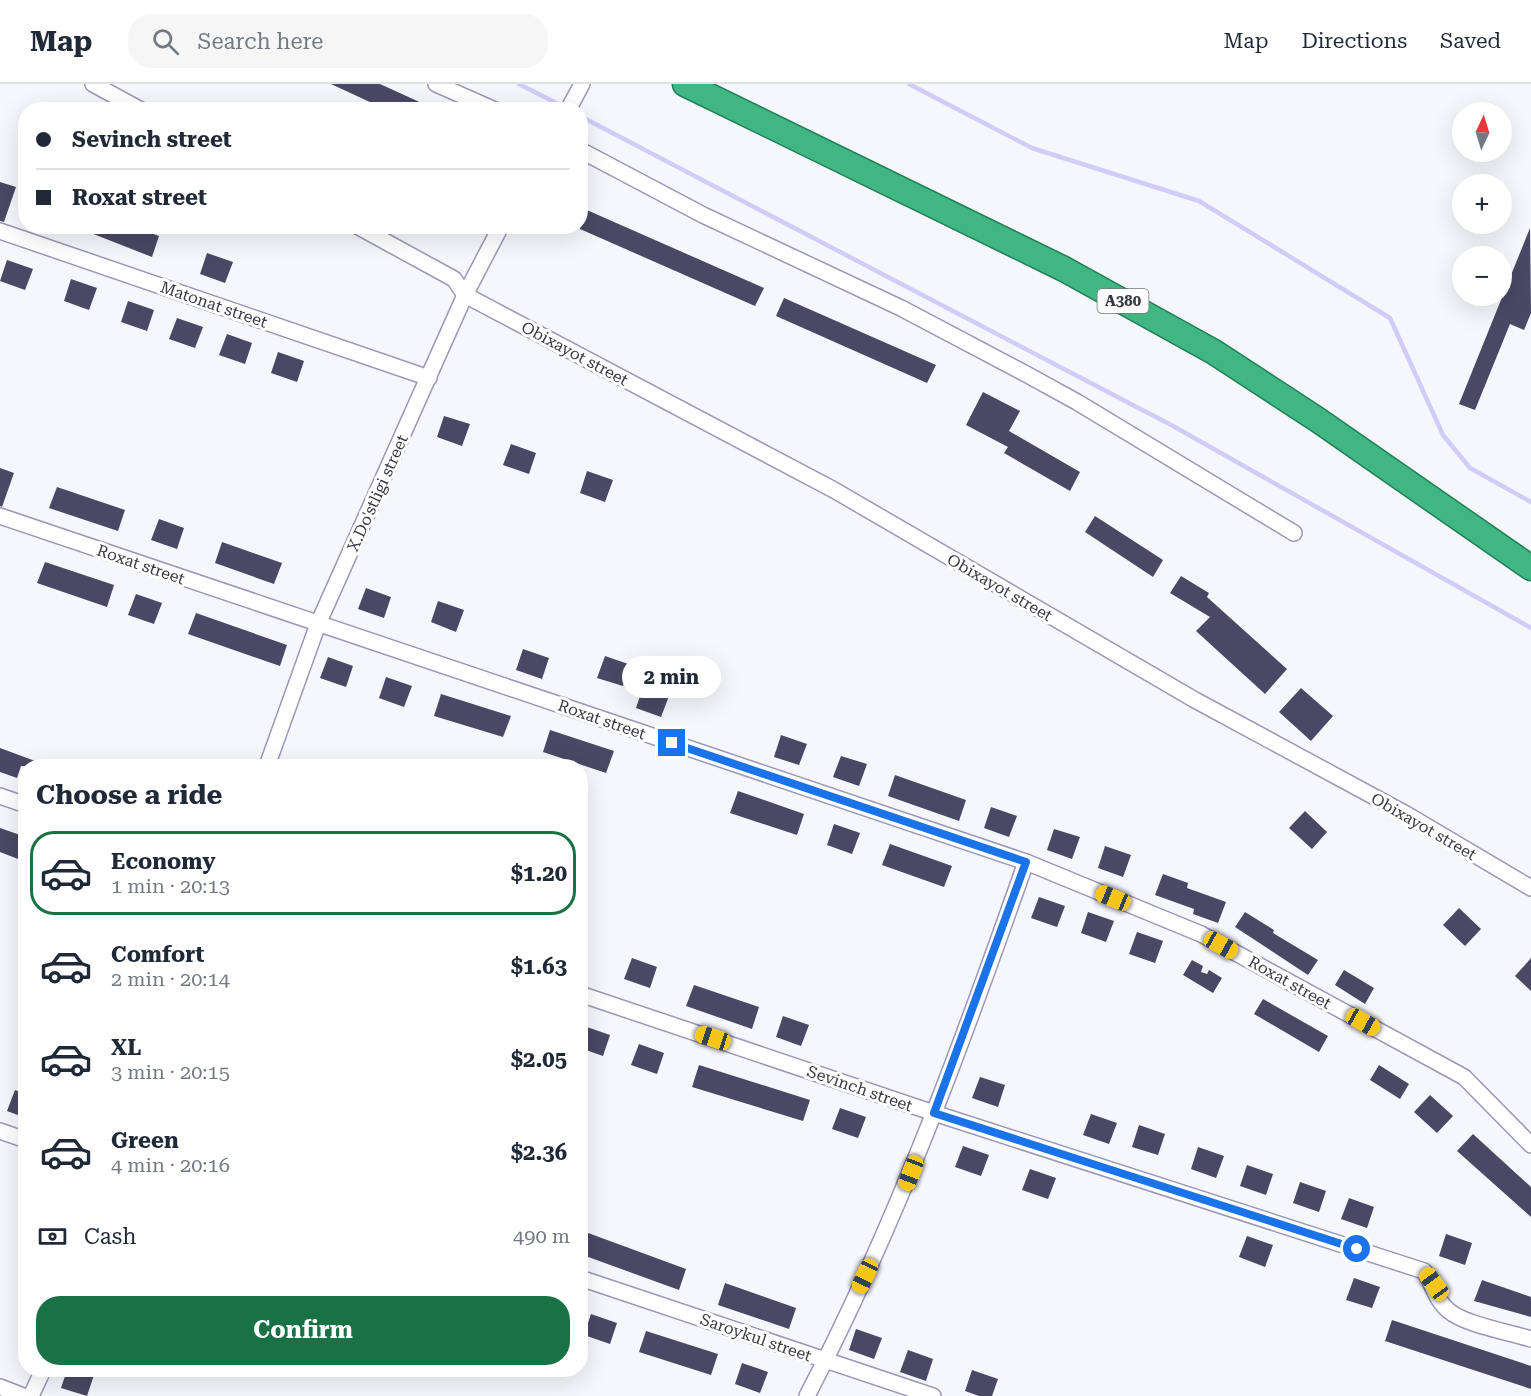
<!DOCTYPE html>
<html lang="en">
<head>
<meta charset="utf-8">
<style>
  :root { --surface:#fff; --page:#f6f6f7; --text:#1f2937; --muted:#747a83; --line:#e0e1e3; --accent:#197246 }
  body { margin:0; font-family:"Roboto Serif",serif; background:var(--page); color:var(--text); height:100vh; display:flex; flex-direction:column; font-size:22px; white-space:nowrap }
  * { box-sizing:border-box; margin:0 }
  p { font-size:20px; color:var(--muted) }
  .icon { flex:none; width:33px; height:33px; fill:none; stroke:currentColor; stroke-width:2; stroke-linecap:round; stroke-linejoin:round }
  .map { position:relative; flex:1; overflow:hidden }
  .side { position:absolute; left:18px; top:675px; width:570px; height:618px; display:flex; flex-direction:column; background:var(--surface); border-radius:24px; box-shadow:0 6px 24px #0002 }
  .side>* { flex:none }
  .hud { position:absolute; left:18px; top:18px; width:570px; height:132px; border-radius:24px; box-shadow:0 6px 24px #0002; display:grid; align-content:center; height:132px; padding:0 18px; background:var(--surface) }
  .needle { width:39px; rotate:4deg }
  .buttons { position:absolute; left:1452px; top:18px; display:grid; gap:12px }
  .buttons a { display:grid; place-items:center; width:60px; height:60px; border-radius:50%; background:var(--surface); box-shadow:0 6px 24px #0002; font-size:30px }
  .end { position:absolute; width:27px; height:27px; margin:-14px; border:8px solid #1a73e8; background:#fff; box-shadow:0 0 0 3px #fff }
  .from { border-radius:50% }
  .bubble { position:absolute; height:42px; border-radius:21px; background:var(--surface); box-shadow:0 6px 24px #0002; font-size:20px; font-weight:700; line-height:42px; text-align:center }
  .car { position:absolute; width:18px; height:36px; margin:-18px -9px; border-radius:8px; box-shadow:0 0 4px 2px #0007; background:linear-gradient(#f5c518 24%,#345 0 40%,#f5c518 0 76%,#345 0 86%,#f5c518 0) }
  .hud b { display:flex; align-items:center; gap:21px; height:57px; font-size:22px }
  .hud b+b { border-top:2px solid var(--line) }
  .hud i { width:15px; height:15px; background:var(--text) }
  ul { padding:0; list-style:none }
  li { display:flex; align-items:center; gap:18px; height:84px; margin:0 12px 9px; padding:0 6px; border:3px solid transparent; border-radius:24px }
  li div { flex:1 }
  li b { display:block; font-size:22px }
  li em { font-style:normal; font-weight:700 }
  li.selected { border-color:var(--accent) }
  li>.icon { width:54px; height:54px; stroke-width:1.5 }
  h2 { padding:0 18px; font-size:27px; line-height:72px }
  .pay { display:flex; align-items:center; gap:15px; height:66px; padding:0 18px; font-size:22px }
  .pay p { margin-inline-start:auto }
  .primary-button { display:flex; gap:12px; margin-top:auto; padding:12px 18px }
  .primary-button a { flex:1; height:69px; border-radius:24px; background:var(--accent); color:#fff; font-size:24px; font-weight:700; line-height:69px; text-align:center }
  header { display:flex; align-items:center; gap:36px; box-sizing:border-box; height:84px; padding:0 30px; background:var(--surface); border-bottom:2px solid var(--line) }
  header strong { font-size:28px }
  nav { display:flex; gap:33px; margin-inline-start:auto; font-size:21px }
  .search { width:420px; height:54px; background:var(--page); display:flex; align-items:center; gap:15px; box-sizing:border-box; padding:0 21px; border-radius:24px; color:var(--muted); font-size:22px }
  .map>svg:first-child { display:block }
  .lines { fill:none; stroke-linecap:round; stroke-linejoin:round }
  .stream { stroke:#d0cef9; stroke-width:4.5 }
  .building { fill:#4a4864 }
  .minor-casing { stroke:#9998b8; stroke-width:18 }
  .trunk-casing { stroke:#1f7f58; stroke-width:27 }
  .minor { stroke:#fff; stroke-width:15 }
  .trunk { stroke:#40b782; stroke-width:24 }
  .route { stroke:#1a73e8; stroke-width:8 }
  .labels { text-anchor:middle; stroke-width:6; stroke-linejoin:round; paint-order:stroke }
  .shield { fill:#fff; stroke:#74747d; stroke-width:1.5 }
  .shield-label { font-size:15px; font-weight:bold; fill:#383845 }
  .street-label { font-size:16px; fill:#383845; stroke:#fff }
</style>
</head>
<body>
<header>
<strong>Map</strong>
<div class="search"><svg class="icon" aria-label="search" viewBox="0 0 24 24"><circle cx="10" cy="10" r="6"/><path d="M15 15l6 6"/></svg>Search here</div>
<nav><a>Map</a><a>Directions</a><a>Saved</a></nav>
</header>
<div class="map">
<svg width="1531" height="1312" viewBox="0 0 1531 1312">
  <rect width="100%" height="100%" fill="#f6f6fd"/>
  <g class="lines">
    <g class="stream">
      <polyline points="519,0 566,24"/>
      <polyline points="909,0 1032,64 1199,117 1390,234 1443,351 1470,384 1531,418"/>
      <polyline points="580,32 1173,342 1531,544"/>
    </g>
  </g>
  <g class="building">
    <polygon points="331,0 380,0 437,26 387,26"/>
    <polygon points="0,98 16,103 4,138 0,137"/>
    <polygon points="580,123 764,204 755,222 580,145"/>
    <polygon points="73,142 132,142 159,152 152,173"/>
    <polygon points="1530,144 1531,229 1524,246 1510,240 1475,326 1459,320"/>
    <polygon points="207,169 233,178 225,199 200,190"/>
    <polygon points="7,176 33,185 25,206 0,197"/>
    <polygon points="71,195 97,204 89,226 64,217"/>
    <polygon points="784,214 936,281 927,299 776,232"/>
    <polygon points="128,217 154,226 147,247 121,238"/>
    <polygon points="177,234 203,243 195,264 169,255"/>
    <polygon points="227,250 252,259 245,280 219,271"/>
    <polygon points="278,268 304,277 297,298 271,289"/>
    <polygon points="983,308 1020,327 1009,347 1080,388 1070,407 1004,369 1008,363 966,341"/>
    <polygon points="444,332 470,340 462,362 437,353"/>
    <polygon points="511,360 536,369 529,390 503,381"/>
    <polygon points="0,384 14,389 2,423 0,422"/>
    <polygon points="587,387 613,396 605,418 580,409"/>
    <polygon points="57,403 125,426 118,447 49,424"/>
    <polygon points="1095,432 1163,476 1153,493 1085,448"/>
    <polygon points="159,435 184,444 177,465 151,456"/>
    <polygon points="222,458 282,479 274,500 215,479"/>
    <polygon points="45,478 114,501 107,523 37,499"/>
    <polygon points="1181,492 1209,509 1207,513 1287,585 1265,610 1196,547 1210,533 1170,509"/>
    <polygon points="366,504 391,513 384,534 358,525"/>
    <polygon points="136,510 162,519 154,540 128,531"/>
    <polygon points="438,517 464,526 456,548 431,538"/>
    <polygon points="196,529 287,561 280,582 188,550"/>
    <polygon points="523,565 549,574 542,595 516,586"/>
    <polygon points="605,572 631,581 623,602 597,594"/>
    <polygon points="328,573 353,582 346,603 320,594"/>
    <polygon points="386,593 412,602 404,623 379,614"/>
    <polygon points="643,603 669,612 661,633 636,624"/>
    <polygon points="1301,604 1333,632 1311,657 1279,628"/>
    <polygon points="441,610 511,632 503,653 434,632"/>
    <polygon points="550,646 614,667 606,689 543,668"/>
    <polygon points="781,651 807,660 799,681 774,673"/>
    <polygon points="0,664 46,681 46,682 21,682 17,694 0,688"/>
    <polygon points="841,672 867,680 859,702 833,693"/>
    <polygon points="895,691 966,716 959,737 888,712"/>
    <polygon points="738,707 804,730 797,751 730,729"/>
    <polygon points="991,723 1017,732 1009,753 984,744"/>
    <polygon points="1305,727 1327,748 1312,765 1289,744"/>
    <polygon points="834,740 860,749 852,770 827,761"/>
    <polygon points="0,744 26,753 18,775 0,768"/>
    <polygon points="1054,745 1080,753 1072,775 1047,766"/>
    <polygon points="890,760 952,782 944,803 882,781"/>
    <polygon points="1105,762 1131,771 1123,793 1098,784"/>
    <polygon points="1163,790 1188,799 1187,804 1226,818 1218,839 1193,830 1194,825 1155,811"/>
    <polygon points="1039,813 1065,822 1057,843 1031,834"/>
    <polygon points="1459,824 1481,845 1465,862 1443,841"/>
    <polygon points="1088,828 1114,837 1106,858 1081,849"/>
    <polygon points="1245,828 1274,846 1273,849 1318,876 1308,891 1235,843"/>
    <polygon points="1137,848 1163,857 1155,879 1129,870"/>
    <polygon points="632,874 657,883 650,904 624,895"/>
    <polygon points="1531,874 1531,907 1515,892"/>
    <polygon points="1192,876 1203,882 1201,888 1207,890 1209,886 1222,894 1213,909 1183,891"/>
    <polygon points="1344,886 1374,904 1365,920 1335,901"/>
    <polygon points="694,901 759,923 752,945 686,922"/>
    <polygon points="1263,915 1328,952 1319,968 1254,930"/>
    <polygon points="783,932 809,941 801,962 776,953"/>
    <polygon points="584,942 610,951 603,972 580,964"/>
    <polygon points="639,960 664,969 657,990 631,981"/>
    <polygon points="699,981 810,1016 803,1037 692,1003"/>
    <polygon points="1379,981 1409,1000 1400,1015 1370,996"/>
    <polygon points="980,993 1005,1001 998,1023 972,1014"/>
    <polygon points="15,1006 26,1010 26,1034 7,1027"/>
    <polygon points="1430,1011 1453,1032 1437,1049 1414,1028"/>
    <polygon points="840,1024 866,1033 858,1054 832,1045"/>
    <polygon points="1091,1030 1117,1039 1109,1060 1083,1051"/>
    <polygon points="1139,1041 1165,1050 1158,1071 1132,1063"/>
    <polygon points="1473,1050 1531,1103 1531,1133 1457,1067"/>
    <polygon points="963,1062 989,1071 981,1092 955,1083"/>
    <polygon points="1198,1063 1224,1072 1216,1094 1191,1085"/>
    <polygon points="1247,1081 1273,1090 1266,1111 1240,1102"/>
    <polygon points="1030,1085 1056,1094 1048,1115 1022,1106"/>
    <polygon points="1300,1098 1326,1107 1319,1128 1293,1119"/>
    <polygon points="1349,1114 1374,1123 1367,1144 1341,1135"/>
    <polygon points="580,1146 686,1185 679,1206 580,1170"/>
    <polygon points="1446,1150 1472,1159 1465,1181 1439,1172"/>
    <polygon points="1247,1152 1273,1161 1265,1183 1239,1173"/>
    <polygon points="1354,1194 1380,1203 1372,1224 1346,1216"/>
    <polygon points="1482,1196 1531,1213 1531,1233 1474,1217"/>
    <polygon points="725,1199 796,1224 789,1245 718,1221"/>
    <polygon points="591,1230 617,1239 610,1260 584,1251"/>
    <polygon points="1392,1236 1531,1282 1531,1305 1385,1257"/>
    <polygon points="856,1245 882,1254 874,1275 849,1266"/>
    <polygon points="646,1247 718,1270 711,1291 639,1268"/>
    <polygon points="908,1266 933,1275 926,1297 900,1288"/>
    <polygon points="742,1279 768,1288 760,1309 735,1300"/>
    <polygon points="67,1286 94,1291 87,1312 61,1304"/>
    <polygon points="972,1286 998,1295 992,1312 979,1312 965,1307"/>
  </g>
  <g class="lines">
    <defs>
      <g id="minor">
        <polyline points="93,0 141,26"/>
        <polyline points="436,0 495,26"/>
        <polyline points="568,26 582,0"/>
        <polyline points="580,66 703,131 901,224 1026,290 1077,318 1294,449"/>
        <polyline points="357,142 454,195 465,211 834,406 1195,616 1406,730 1531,804"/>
        <polyline points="0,147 429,294"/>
        <polyline points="0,432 1026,778 1201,850 1464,993 1531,1061"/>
        <polyline points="267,682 318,540 465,211 501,142"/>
        <polyline points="0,712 26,721"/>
        <path d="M580,910L934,1029L1424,1187C1433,1200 1436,1217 1449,1227C1466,1241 1509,1248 1531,1255"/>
        <polyline points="0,1047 26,1056"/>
        <polyline points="580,1194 933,1312"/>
        <polyline points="0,1303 23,1312"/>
        <polyline points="31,1312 43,1286"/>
        <path d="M807,1312C896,1141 962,960 1026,778"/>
      </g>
      <polyline id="trunk" points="685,0 1064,185 1214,268 1318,336 1531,484"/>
    </defs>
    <use href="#minor" class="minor-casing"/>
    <use href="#trunk" class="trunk-casing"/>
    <use href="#minor" class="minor"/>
    <use href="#trunk" class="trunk"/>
  </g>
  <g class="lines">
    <polyline class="route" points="672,659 1026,778 934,1029 1357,1165"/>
  </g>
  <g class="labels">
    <rect class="shield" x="1097.5" y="205" width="51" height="24" rx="4.5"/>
    <g class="shield-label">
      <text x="1123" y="222">A380</text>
    </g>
    <g class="street-label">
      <text transform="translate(214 220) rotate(19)" y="6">Matonat street</text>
      <text transform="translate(575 269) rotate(28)" y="6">Obixayot street</text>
      <text transform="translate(377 409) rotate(-66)" y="6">X.Do'stligi street</text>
      <text transform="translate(141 480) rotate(19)" y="6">Roxat street</text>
      <text transform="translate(1000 503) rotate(30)" y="6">Obixayot street</text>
      <text transform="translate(602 635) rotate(19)" y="6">Roxat street</text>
      <text transform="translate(1424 742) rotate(30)" y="6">Obixayot street</text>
      <text transform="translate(1290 898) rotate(29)" y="6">Roxat street</text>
      <text transform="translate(860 1004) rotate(19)" y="6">Sevinch street</text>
      <text transform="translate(756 1253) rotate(19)" y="6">Saroykul street</text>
    </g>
  </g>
</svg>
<div class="buttons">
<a><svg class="needle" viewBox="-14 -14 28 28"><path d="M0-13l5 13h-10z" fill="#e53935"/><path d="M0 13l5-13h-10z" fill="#747a83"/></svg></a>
<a>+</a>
<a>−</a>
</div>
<i class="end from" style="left:1357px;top:1165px"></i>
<i class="end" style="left:672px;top:659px"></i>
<div class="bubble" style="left:622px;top:572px;width:99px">2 min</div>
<i class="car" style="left:1113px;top:814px;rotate:292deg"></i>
<i class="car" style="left:1221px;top:861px;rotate:119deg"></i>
<i class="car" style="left:1363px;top:938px;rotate:119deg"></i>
<i class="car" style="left:713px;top:954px;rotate:288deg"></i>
<i class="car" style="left:911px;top:1089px;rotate:201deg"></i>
<i class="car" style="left:865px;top:1192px;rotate:205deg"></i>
<i class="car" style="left:1434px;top:1200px;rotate:324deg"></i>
<div class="hud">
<b><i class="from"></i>Sevinch street</b>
<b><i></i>Roxat street</b>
</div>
<section class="side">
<h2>Choose a ride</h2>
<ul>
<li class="selected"><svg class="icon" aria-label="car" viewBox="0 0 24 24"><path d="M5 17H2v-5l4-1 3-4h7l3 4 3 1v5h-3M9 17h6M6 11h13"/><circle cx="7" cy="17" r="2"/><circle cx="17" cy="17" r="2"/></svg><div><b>Economy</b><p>1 min · 20:13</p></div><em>$1.20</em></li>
<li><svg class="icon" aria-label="car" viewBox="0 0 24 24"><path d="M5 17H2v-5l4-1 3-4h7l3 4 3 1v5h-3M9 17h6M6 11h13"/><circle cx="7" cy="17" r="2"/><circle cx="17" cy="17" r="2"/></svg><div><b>Comfort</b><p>2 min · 20:14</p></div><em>$1.63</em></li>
<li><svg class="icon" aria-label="car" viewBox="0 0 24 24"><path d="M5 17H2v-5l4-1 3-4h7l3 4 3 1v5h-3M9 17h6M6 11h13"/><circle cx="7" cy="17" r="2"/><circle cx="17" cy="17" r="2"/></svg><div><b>XL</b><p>3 min · 20:15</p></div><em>$2.05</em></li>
<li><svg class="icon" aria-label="car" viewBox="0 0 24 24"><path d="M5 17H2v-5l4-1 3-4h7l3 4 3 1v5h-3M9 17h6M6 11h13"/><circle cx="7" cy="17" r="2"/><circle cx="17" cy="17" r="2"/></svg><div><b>Green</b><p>4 min · 20:16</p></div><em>$2.36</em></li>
</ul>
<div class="pay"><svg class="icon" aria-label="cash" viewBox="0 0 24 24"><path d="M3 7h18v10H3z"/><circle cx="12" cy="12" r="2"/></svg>Cash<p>490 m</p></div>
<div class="primary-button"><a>Confirm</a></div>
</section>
</div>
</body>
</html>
